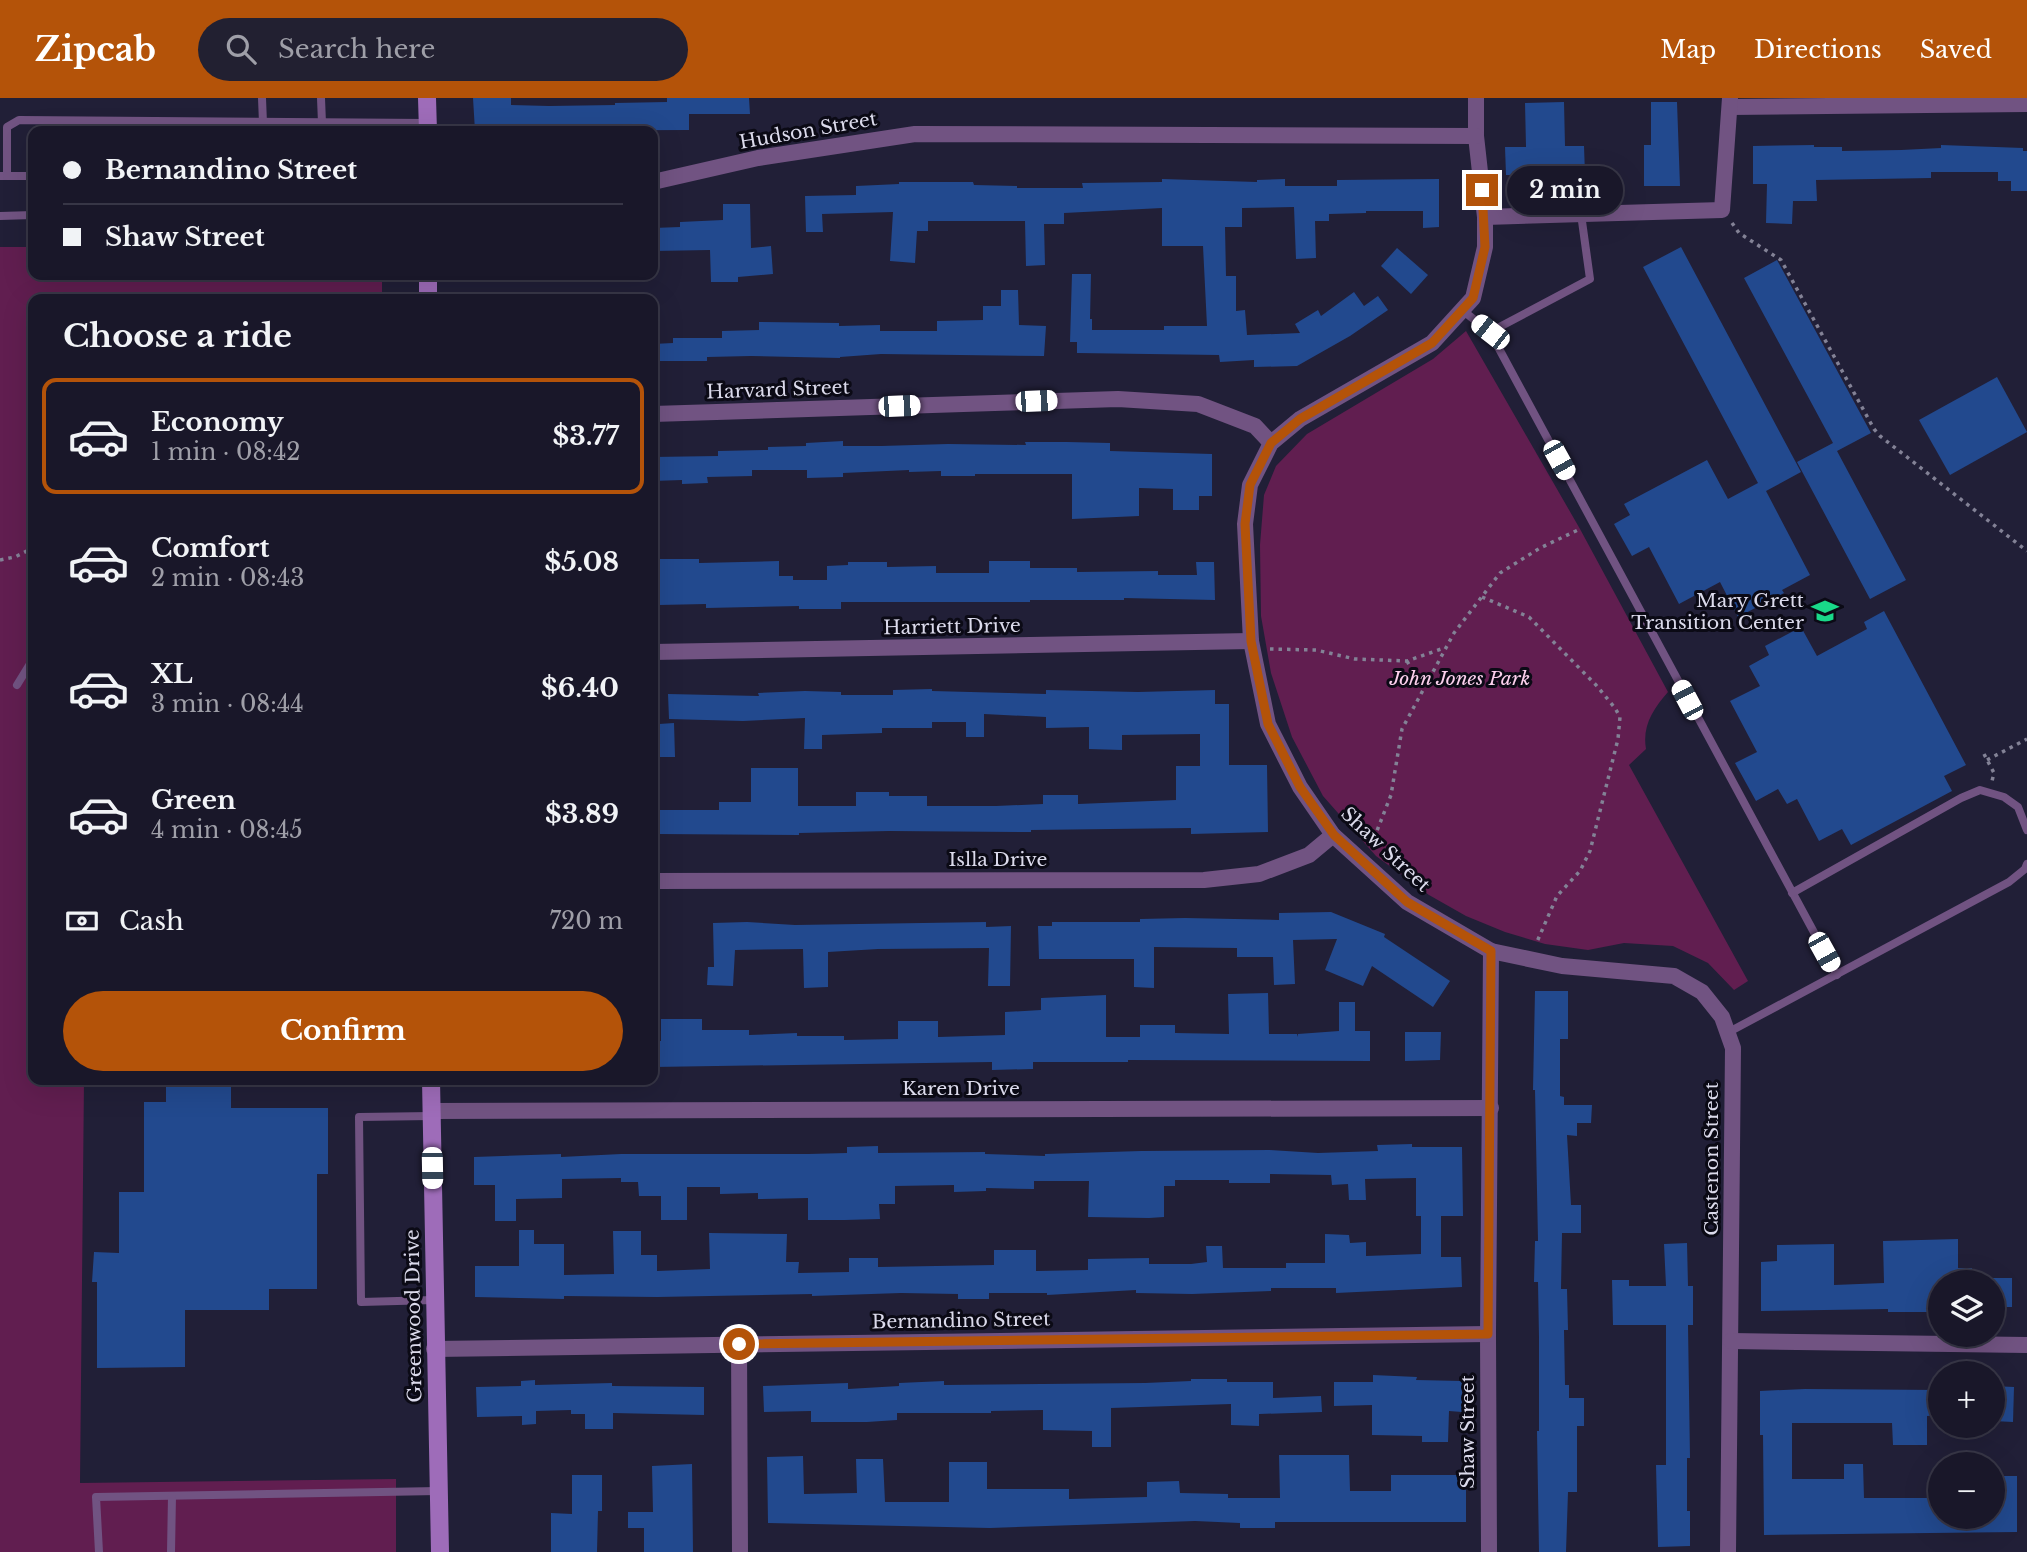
<!DOCTYPE html>
<html lang="en">
<head>
<meta charset="utf-8">
<style>
  :root { --surface:#191729; --page:#222031; --text:#f1f3f6; --muted:#9f9fa8; --line:#373646; --accent:#b45309 }
  body { margin:0; font-family:"Libre Baskerville",serif; background:var(--page); color:var(--text); height:100vh; display:flex; flex-direction:column; font-size:26px; white-space:nowrap }
  * { box-sizing:border-box; margin:0 }
  p { font-size:23px; color:var(--muted) }
  .icon { flex:none; width:38px; height:38px; fill:none; stroke:currentColor; stroke-width:2; stroke-linecap:round; stroke-linejoin:round }
  .map { position:relative; flex:1; overflow:hidden }
  .drawer { position:absolute; left:28px; top:196px; width:630px; height:791px; display:flex; flex-direction:column; background:var(--surface); border-radius:14px; box-shadow:0 7px 28px #0002,0 0 0 2px var(--line) }
  .drawer>* { flex:none }
  .guide { position:absolute; left:28px; top:28px; width:630px; height:154px; border-radius:14px; box-shadow:0 7px 28px #0002,0 0 0 2px var(--line); display:grid; align-content:center; height:154px; padding:0 35px; background:var(--surface) }
  .tools { position:absolute; left:1928px; top:1172px; display:grid; gap:14px }
  .tools a { display:grid; place-items:center; width:77px; height:77px; border-radius:50%; background:var(--surface); box-shadow:0 7px 28px #0002,0 0 0 2px var(--line); font-size:35px }
  .end { position:absolute; width:32px; height:32px; margin:-16px; border:9px solid #b45309; background:#fff; box-shadow:0 0 0 4px #fff }
  .from { border-radius:50% }
  .bubble { position:absolute; height:49px; border-radius:24px; background:var(--surface); box-shadow:0 7px 28px #0002,0 0 0 2px var(--line); font-size:23px; font-weight:700; line-height:49px; text-align:center }
  .car { position:absolute; width:21px; height:42px; margin:-21px -10px; border-radius:9px; box-shadow:0 0 5px 2px #0007; background:linear-gradient(#fff 24%,#345 0 40%,#fff 0 76%,#345 0 86%,#fff 0) }
  .guide b { display:flex; align-items:center; gap:24px; height:66px; font-size:26px }
  .guide b+b { border-top:2px solid var(--line) }
  .guide i { width:18px; height:18px; background:var(--text) }
  ul { padding:0; list-style:none }
  li { display:flex; align-items:center; gap:21px; height:116px; margin:0 14px 10px; padding:0 21px; border:4px solid transparent; border-radius:14px }
  li div { flex:1 }
  li b { display:block; font-size:26px }
  li em { font-style:normal; font-weight:700 }
  li.current { border-color:var(--accent) }
  li>.icon { width:63px; height:63px; stroke-width:1.5 }
  h2 { padding:0 35px; font-size:32px; line-height:84px }
  .pay { display:flex; align-items:center; gap:18px; height:77px; padding:0 35px; font-size:26px }
  .pay p { margin-inline-start:auto }
  .primary-button { display:flex; gap:14px; margin-top:auto; padding:14px 35px }
  .primary-button a { flex:1; height:80px; border-radius:42px; background:var(--accent); color:#fff; font-size:28px; font-weight:700; line-height:80px; text-align:center }
  header { display:flex; align-items:center; gap:42px; box-sizing:border-box; height:98px; padding:0 35px; background:var(--accent); color:#fff }
  header strong { font-size:33px }
  nav { display:flex; gap:38px; margin-inline-start:auto; font-size:24px }
  .search { width:490px; height:63px; background:var(--page); display:flex; align-items:center; gap:18px; box-sizing:border-box; padding:0 24px; border-radius:38px; color:var(--muted); font-size:26px }
  .map>svg:first-child { display:block }
  .green { fill:#611e50 }
  .building { fill:#22498e }
  .lines { fill:none; stroke-linecap:round; stroke-linejoin:round }
  .path { stroke:#838296; stroke-width:3.5; stroke-dasharray:3.5 5; stroke-linecap:butt }
  .service { stroke:#715382; stroke-width:8 }
  .minor { stroke:#715382; stroke-width:16 }
  .secondary { stroke:#9e6cb9; stroke-width:18 }
  .route { stroke:#b45309; stroke-width:9 }
  .labels { text-anchor:middle; stroke-width:6; stroke-linejoin:round; paint-order:stroke }
  .street-label { font-size:19px; fill:#dbdaeb; stroke:#0b0a15 }
  .poi-label { font-size:19px; fill:#dbdaeb; stroke:#0b0a15; text-anchor:end }
  .park-label { font-size:19px; font-style:italic; fill:#fdd1ee; stroke:#0b0a15 }
</style>
</head>
<body>
<header>
<strong>Zipcab</strong>
<div class="search"><svg class="icon" aria-label="search" viewBox="0 0 24 24"><circle cx="10" cy="10" r="6"/><path d="M15 15l6 6"/></svg>Search here</div>
<nav><a>Map</a><a>Directions</a><a>Saved</a></nav>
</header>
<div class="map">
<svg width="2027" height="1454" viewBox="0 0 2027 1454">
  <rect width="100%" height="100%" fill="#211f37"/>
  <g class="green">
    <polygon points="0,149 33,149 33,177 382,177 382,201 33,201 33,982 84,982 80,1385 396,1381 396,1454 0,1454"/>
    <path d="M1466,233L1580,431L1668,594C1653,611 1642,628 1646,651L1629,667L1748,883L1734,892L1708,865L1673,848L1624,845L1588,852L1545,846L1505,834L1466,818L1429,797L1376,758L1323,698L1292,639L1271,575L1261,518L1260,447L1264,397L1276,368L1307,336L1433,261Z"/>
  </g>
  <g class="building">
    <polygon points="473,0 511,0 511,7 549,8 615,7 615,5 667,4 667,0 749,0 750,16 689,16 689,32 475,33"/>
    <polygon points="1564,4 1565,48 1584,48 1585,76 1506,77 1505,49 1526,49 1525,5"/>
    <polygon points="1651,4 1677,4 1680,88 1644,88 1644,47 1651,47"/>
    <polygon points="1814,47 1814,49 1842,49 1842,53 1901,52 1941,50 1941,47 2023,50 2023,53 2027,53 2027,93 2011,93 2011,83 1998,83 1998,74 1931,74 1931,80 1816,82 1817,103 1793,103 1792,126 1766,125 1767,86 1753,86 1753,48"/>
    <polygon points="1162,81 1257,84 1257,82 1285,81 1285,88 1337,88 1337,82 1439,81 1439,129 1423,130 1423,113 1366,113 1366,115 1329,116 1329,123 1315,123 1316,160 1296,161 1294,109 1242,110 1242,129 1225,129 1226,178 1236,178 1236,213 1245,212 1247,237 1300,235 1295,226 1318,212 1321,218 1354,194 1364,208 1378,198 1388,212 1350,238 1297,268 1254,269 1254,262 1220,264 1219,257 1077,255 1077,244 1070,244 1072,176 1091,176 1090,221 1092,221 1092,232 1164,232 1164,228 1207,228 1203,148 1162,148 1162,110 1064,115 1064,126 1044,126 1045,167 1026,168 1025,123 928,123 928,133 917,133 915,165 890,163 893,114 822,116 823,134 806,134 805,98 856,97 856,88 899,86 899,84 973,84 974,87 1017,88 1017,90 1083,90 1082,85 1162,84"/>
    <polygon points="723,106 750,106 751,150 771,148 773,176 738,179 738,184 711,184 710,152 653,153 653,130 680,129 680,124 723,122"/>
    <polygon points="1681,149 1801,374 1766,393 1810,477 1782,492 1784,495 1738,519 1720,484 1679,506 1649,449 1632,458 1614,426 1630,417 1624,406 1707,362 1728,401 1758,385 1643,169"/>
    <polygon points="1397,150 1428,177 1411,196 1381,168"/>
    <polygon points="1777,162 1871,335 1837,353 1906,482 1870,501 1797,364 1833,345 1744,180"/>
    <polygon points="1001,192 1018,192 1019,227 1046,228 1044,258 881,256 840,259 840,260 751,258 707,259 707,263 653,263 653,246 673,245 673,240 722,240 722,233 759,232 759,224 839,225 839,228 880,227 880,233 937,233 937,223 983,222 983,208 1001,208"/>
    <polygon points="1997,279 2027,334 1950,377 1919,322"/>
    <polygon points="843,343 843,348 881,348 948,346 1026,347 1025,344 1067,344 1110,345 1110,353 1212,356 1212,398 1199,398 1199,412 1173,412 1173,391 1139,390 1139,418 1072,421 1072,376 975,376 975,378 941,378 941,373 909,374 909,372 843,375 843,379 807,380 807,372 752,372 752,378 707,379 708,385 682,386 682,382 653,383 653,359 718,358 718,353 768,352 768,349 806,348 806,345"/>
    <polygon points="659,461 699,461 699,465 779,463 779,478 793,478 793,482 827,482 827,468 848,467 848,464 887,464 887,469 936,468 936,475 989,475 989,463 1030,463 1030,470 1077,470 1077,474 1158,473 1158,477 1197,477 1196,464 1214,464 1215,502 1124,500 1124,502 1030,502 1030,504 841,504 841,511 799,511 799,508 706,510 706,506 659,507"/>
    <polygon points="1884,513 1966,667 1944,678 1952,693 1851,747 1842,731 1819,743 1797,701 1787,706 1778,691 1756,703 1735,665 1757,654 1730,603 1760,588 1749,568 1769,557 1765,548 1801,529 1817,558 1867,531 1864,524"/>
    <polygon points="932,591 932,593 1046,596 1046,592 1138,594 1215,592 1215,606 1229,606 1229,667 1267,667 1268,734 1191,736 1191,730 1031,732 1031,734 889,733 799,735 799,737 657,736 657,712 719,712 719,704 751,704 751,670 798,670 798,708 856,708 856,694 889,694 889,698 927,698 927,708 996,708 1043,706 1043,697 1078,697 1078,706 1176,702 1176,668 1200,668 1200,636 1122,637 1122,652 1089,651 1089,629 1046,630 1046,619 984,616 984,639 966,639 966,624 932,624 932,630 882,630 882,635 822,637 822,651 804,651 805,620 743,623 669,621 668,596 759,598 758,595 805,593 841,594 841,597 893,597 893,592"/>
    <polygon points="674,625 675,659 660,659 659,626"/>
    <polygon points="1331,814 1385,836 1384,839 1450,883 1433,909 1372,868 1363,888 1325,872 1337,841 1293,842 1295,886 1274,887 1273,859 1237,859 1237,850 1154,849 1154,890 1134,889 1134,861 1039,861 1038,828 1052,828 1052,824 1140,824 1140,821 1185,820 1279,822 1279,815"/>
    <polygon points="747,824 795,827 986,824 986,829 1011,828 1010,888 988,888 989,850 878,851 828,854 828,889 804,890 803,851 735,852 733,888 707,887 708,869 714,869 713,825"/>
    <polygon points="1535,893 1568,893 1568,941 1560,941 1560,998 1564,999 1564,1007 1592,1007 1591,1025 1577,1025 1577,1038 1567,1037 1571,1107 1581,1107 1581,1135 1562,1135 1561,1191 1567,1191 1568,1232 1564,1232 1565,1287 1569,1287 1569,1300 1584,1300 1584,1328 1577,1328 1577,1394 1568,1394 1566,1454 1539,1454 1537,1333 1539,1333 1539,1240 1538,1184 1534,1184 1535,1143 1538,1143 1535,992 1533,992"/>
    <polygon points="1268,895 1269,936 1297,936 1297,939 1298,936 1339,933 1339,904 1355,904 1355,933 1370,933 1370,963 1128,962 1128,964 1033,964 1033,971 992,972 992,964 653,969 653,943 661,943 661,921 702,921 702,932 749,932 749,937 797,935 797,938 844,938 844,942 898,941 898,923 938,923 938,939 1005,937 1005,914 1041,912 1041,900 1106,897 1106,939 1140,939 1140,927 1175,927 1175,935 1229,936 1228,896"/>
    <polygon points="1405,934 1441,934 1440,962 1405,963"/>
    <polygon points="166,982 231,982 231,1010 328,1010 328,1076 317,1076 317,1191 269,1191 269,1212 185,1212 185,1269 97,1270 97,1184 92,1184 94,1154 119,1155 119,1094 144,1094 144,1004 166,1004"/>
    <polygon points="1412,1046 1412,1049 1462,1049 1463,1118 1441,1118 1441,1159 1461,1159 1462,1189 1336,1195 1336,1190 1271,1190 1271,1193 1192,1196 1136,1195 1136,1192 1047,1197 1047,1195 989,1195 989,1201 958,1201 958,1196 901,1195 812,1198 812,1196 657,1199 564,1198 564,1201 475,1199 475,1168 519,1168 519,1132 534,1132 534,1146 564,1146 564,1177 614,1176 613,1133 641,1133 641,1157 657,1157 657,1173 710,1171 709,1135 787,1136 786,1164 799,1164 798,1175 849,1174 849,1160 878,1160 878,1169 994,1167 994,1152 1036,1152 1036,1173 1088,1172 1088,1161 1149,1160 1149,1166 1191,1166 1207,1164 1206,1148 1222,1148 1223,1170 1286,1170 1286,1165 1325,1165 1325,1136 1349,1137 1350,1145 1366,1144 1366,1158 1421,1156 1421,1118 1416,1118 1416,1080 1365,1081 1366,1102 1349,1102 1348,1086 1332,1087 1331,1077 1270,1076 1270,1085 1229,1085 1229,1082 1175,1082 1175,1088 1164,1088 1164,1119 1149,1120 1088,1119 1089,1083 1034,1083 1034,1091 986,1090 986,1093 954,1094 954,1087 895,1088 895,1106 879,1106 880,1121 845,1122 808,1122 808,1100 758,1101 758,1095 720,1096 720,1089 687,1089 687,1122 661,1122 661,1098 639,1098 638,1084 621,1084 621,1080 562,1081 562,1100 516,1101 516,1123 495,1123 495,1087 474,1087 474,1059 561,1056 561,1059 621,1056 808,1056 847,1055 847,1049 878,1048 878,1055 985,1054 985,1056 1045,1058 1045,1056 1141,1053 1270,1052 1318,1055 1378,1053 1377,1047"/>
    <polygon points="1958,1141 1958,1170 1972,1170 1972,1185 1941,1185 1941,1214 1888,1214 1888,1211 1761,1213 1761,1164 1777,1163 1777,1147 1834,1146 1834,1187 1884,1185 1883,1143"/>
    <polygon points="1687,1145 1688,1188 1693,1188 1693,1227 1688,1227 1690,1360 1687,1360 1687,1413 1690,1413 1690,1448 1658,1449 1656,1367 1666,1367 1666,1227 1613,1227 1612,1182 1629,1182 1629,1188 1666,1188 1664,1146"/>
    <rect x="1993" y="1180" width="19" height="29"/>
    <polygon points="1373,1277 1417,1279 1416,1282 1462,1283 1462,1314 1449,1313 1448,1344 1422,1344 1422,1338 1372,1337 1372,1307 1334,1308 1334,1284 1373,1284"/>
    <polygon points="1191,1281 1227,1281 1227,1284 1273,1284 1273,1300 1321,1298 1322,1314 1259,1316 1259,1328 1231,1327 1231,1306 1111,1310 1111,1349 1092,1349 1092,1333 1043,1332 1043,1312 991,1313 991,1315 897,1315 897,1322 867,1324 811,1324 811,1313 764,1314 763,1288 848,1285 848,1291 899,1288 899,1285 944,1283 944,1287 1145,1285 1191,1283"/>
    <polygon points="535,1282 535,1287 612,1285 612,1288 704,1289 704,1317 613,1315 613,1331 585,1331 585,1316 571,1316 571,1312 536,1313 536,1326 522,1327 522,1318 477,1319 476,1289 521,1288 521,1283"/>
    <polygon points="1993,1288 2014,1289 2013,1324 1993,1323"/>
    <polygon points="1805,1291 1941,1292 1941,1317 1927,1318 1927,1347 1893,1347 1892,1325 1792,1325 1792,1381 1844,1381 1844,1366 1863,1366 1864,1400 1941,1400 1941,1419 1993,1419 1993,1392 2001,1392 2001,1378 2017,1378 2017,1434 1764,1437 1763,1337 1760,1337 1760,1293"/>
    <polygon points="1279,1357 1349,1357 1350,1393 1391,1393 1391,1377 1466,1377 1466,1424 1275,1424 1275,1430 1240,1430 1240,1425 1195,1423 990,1430 768,1425 767,1359 803,1358 804,1396 857,1395 856,1361 883,1361 885,1404 949,1404 949,1364 987,1364 987,1391 1069,1391 1069,1401 1147,1399 1147,1384 1179,1383 1180,1395 1228,1396 1228,1400 1280,1400"/>
    <polygon points="692,1366 693,1454 644,1454 644,1430 628,1430 628,1414 653,1414 652,1368"/>
    <polygon points="572,1377 602,1377 602,1413 598,1413 597,1454 551,1454 551,1415 572,1416"/>
  </g>
  <g class="lines">
    <g class="path">
      <polyline points="1732,125 1739,135 1781,162 1874,331 1880,338 2027,453"/>
      <polyline points="0,462 15,459 33,450"/>
      <polyline points="1482,499 1529,519 1596,587 1615,610 1620,619 1618,641 1590,753 1580,773 1557,798 1536,846"/>
      <polyline points="1270,551 1316,552 1355,561 1407,563 1444,550"/>
      <polyline points="1407,563 1423,591"/>
      <polyline points="1984,656 1994,675 1992,683"/>
      <polyline points="1987,662 2027,641"/>
      <polyline points="1371,748 1391,697 1402,631 1454,535 1500,475 1540,450 1580,431"/>
    </g>
    <g class="service">
      <polyline points="262,0 263,25"/>
      <polyline points="321,0 322,25"/>
      <polyline points="0,78 7,78 7,29 19,22 428,25"/>
      <polyline points="7,78 33,78"/>
      <polyline points="0,118 33,117"/>
      <polyline points="1462,212 1490,234 1590,181 1581,116"/>
      <polyline points="1490,234 1837,877"/>
      <polyline points="17,587 33,561"/>
      <polyline points="1792,795 1961,700 1980,692 2004,699 2018,709 2027,732"/>
      <polyline points="1727,935 2009,784 2025,771 2027,766"/>
      <polyline points="432,1018 359,1019 361,1204 434,1202"/>
      <polyline points="99,1454 96,1399 438,1393"/>
      <polyline points="171,1454 172,1398"/>
    </g>
    <g class="minor">
      <polyline points="1476,0 1476,38 1485,119 1485,149 1473,200 1432,245 1300,321 1271,345 1250,387 1245,426 1251,543 1268,626 1300,689 1333,737 1407,804 1491,853 1488,1236 1489,1454"/>
      <polyline points="1730,9 2027,6"/>
      <polyline points="653,84 758,60 915,36 1476,38"/>
      <polyline points="1485,119 1722,112 1730,0"/>
      <polyline points="653,316 1118,301 1198,306 1255,328 1271,345"/>
      <polyline points="653,554 1251,543"/>
      <polyline points="653,783 1204,782 1259,776 1309,757 1333,737"/>
      <polyline points="1491,853 1562,868 1674,878 1702,894 1722,919 1733,950 1728,1454"/>
      <polyline points="432,1013 1491,1010"/>
      <polyline points="1731,1243 2027,1247"/>
      <polyline points="739,1246 740,1454"/>
      <polyline points="434,1251 1488,1236"/>
    </g>
    <g class="secondary">
      <polyline points="427,0 428,33"/>
      <polyline points="428,201 428,177"/>
      <polyline points="431,982 440,1454"/>
    </g>
  </g>
  <g class="lines">
    <polyline class="route" points="739,1246 1488,1236 1491,853 1407,804 1334,737 1300,689 1268,626 1251,543 1245,426 1250,387 1271,345 1300,321 1432,245 1473,200 1485,149 1482,92"/>
  </g>
  <defs>
    <symbol id="school-bare" viewBox="-9 -9 18 18"><path d="M0-5L7-2L0 1L-7-2ZM-4 1L0 2.5L4 1V4Q0 6-4 4Z" fill="#19d989" stroke="#0b0a15" stroke-width="2.5" paint-order="stroke"/></symbol>
  </defs>
  <g fill-rule="evenodd">
    <use href="#school-bare" x="1806" y="494" width="38" height="38"/>
  </g>
  <g class="labels">
    <g class="street-label">
      <text transform="translate(808 32) rotate(-10)" y="7">Hudson Street</text>
      <text transform="translate(778 291) rotate(-2)" y="7">Harvard Street</text>
      <text transform="translate(952 528) rotate(-1)" y="7">Harriett Drive</text>
      <text transform="translate(1386 751) rotate(43)" y="7">Shaw Street</text>
      <text x="998" y="768">Islla Drive</text>
      <text x="961" y="997">Karen Drive</text>
      <text transform="translate(1711 1061) rotate(-90)" y="7">Castenon Street</text>
      <text transform="translate(413 1218) rotate(-91)" y="7">Greenwood Drive</text>
      <text transform="translate(961 1222) rotate(-1)" y="7">Bernandino Street</text>
      <text transform="translate(1467 1334) rotate(-90)" y="7">Shaw Street</text>
    </g>
    <g class="poi-label">
      <text x="1804" y="509">Mary Grett<tspan x="1804" dy="22">Transition Center</tspan></text>
    </g>
    <g class="park-label">
      <text x="1460" y="587">John Jones Park</text>
    </g>
  </g>
</svg>
<div class="tools">
<a><svg class="icon" aria-label="layers" viewBox="0 0 24 24"><path d="M12 4l9 5-9 5-9-5zM3 14l9 5 9-5"/></svg></a>
<a>+</a>
<a>−</a>
</div>
<i class="end from" style="left:739px;top:1246px"></i>
<i class="end" style="left:1482px;top:92px"></i>
<div class="bubble" style="left:1507px;top:68px;width:116px">2 min</div>
<i class="car" style="left:1490px;top:234px;rotate:308deg"></i>
<i class="car" style="left:1036px;top:303px;rotate:88deg"></i>
<i class="car" style="left:899px;top:308px;rotate:88deg"></i>
<i class="car" style="left:1559px;top:362px;rotate:151deg"></i>
<i class="car" style="left:1687px;top:602px;rotate:332deg"></i>
<i class="car" style="left:1824px;top:854px;rotate:151deg"></i>
<i class="car" style="left:432px;top:1070px;rotate:179deg"></i>
<div class="guide">
<b><i class="from"></i>Bernandino Street</b>
<b><i></i>Shaw Street</b>
</div>
<section class="drawer">
<h2>Choose a ride</h2>
<ul>
<li class="current"><svg class="icon" aria-label="car" viewBox="0 0 24 24"><path d="M5 17H2v-5l4-1 3-4h7l3 4 3 1v5h-3M9 17h6M6 11h13"/><circle cx="7" cy="17" r="2"/><circle cx="17" cy="17" r="2"/></svg><div><b>Economy</b><p>1 min · 08:42</p></div><em>$3.77</em></li>
<li><svg class="icon" aria-label="car" viewBox="0 0 24 24"><path d="M5 17H2v-5l4-1 3-4h7l3 4 3 1v5h-3M9 17h6M6 11h13"/><circle cx="7" cy="17" r="2"/><circle cx="17" cy="17" r="2"/></svg><div><b>Comfort</b><p>2 min · 08:43</p></div><em>$5.08</em></li>
<li><svg class="icon" aria-label="car" viewBox="0 0 24 24"><path d="M5 17H2v-5l4-1 3-4h7l3 4 3 1v5h-3M9 17h6M6 11h13"/><circle cx="7" cy="17" r="2"/><circle cx="17" cy="17" r="2"/></svg><div><b>XL</b><p>3 min · 08:44</p></div><em>$6.40</em></li>
<li><svg class="icon" aria-label="car" viewBox="0 0 24 24"><path d="M5 17H2v-5l4-1 3-4h7l3 4 3 1v5h-3M9 17h6M6 11h13"/><circle cx="7" cy="17" r="2"/><circle cx="17" cy="17" r="2"/></svg><div><b>Green</b><p>4 min · 08:45</p></div><em>$3.89</em></li>
</ul>
<div class="pay"><svg class="icon" aria-label="cash" viewBox="0 0 24 24"><path d="M3 7h18v10H3z"/><circle cx="12" cy="12" r="2"/></svg>Cash<p>720 m</p></div>
<div class="primary-button"><a>Confirm</a></div>
</section>
</div>
</body>
</html>
